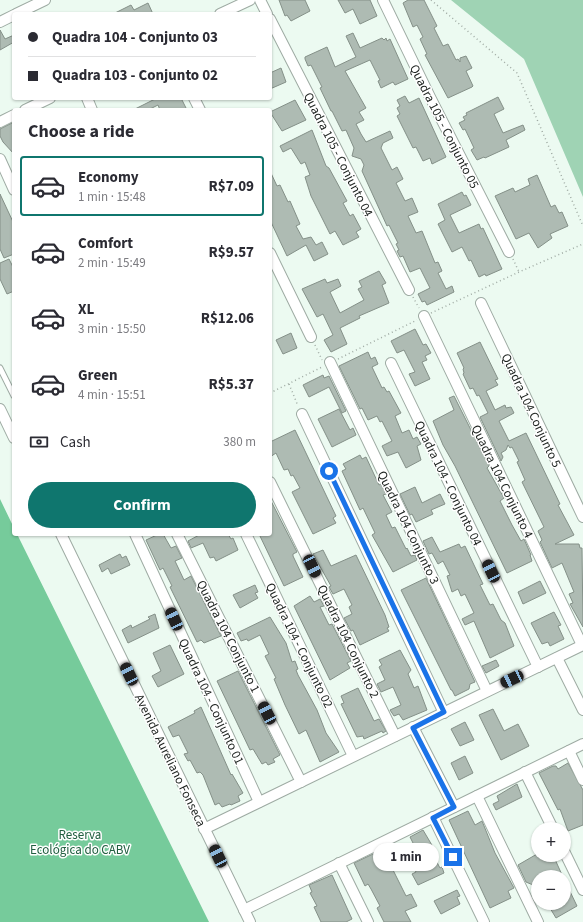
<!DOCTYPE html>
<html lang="en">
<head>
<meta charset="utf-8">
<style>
  :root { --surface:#fff; --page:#f7f7f7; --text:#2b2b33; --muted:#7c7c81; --line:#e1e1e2; --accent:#0f766e }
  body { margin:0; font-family:"Source Sans 3",sans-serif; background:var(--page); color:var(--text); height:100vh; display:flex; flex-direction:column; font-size:15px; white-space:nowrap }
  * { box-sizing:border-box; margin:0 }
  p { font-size:13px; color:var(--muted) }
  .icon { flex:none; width:22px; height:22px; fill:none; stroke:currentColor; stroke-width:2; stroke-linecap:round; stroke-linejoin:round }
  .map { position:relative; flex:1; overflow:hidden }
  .panel { position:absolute; left:12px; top:108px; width:260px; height:428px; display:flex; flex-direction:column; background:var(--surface); border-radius:4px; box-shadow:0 1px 3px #0004 }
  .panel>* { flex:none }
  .banner { position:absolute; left:12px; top:12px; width:260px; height:88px; border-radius:4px; box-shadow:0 1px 3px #0004; display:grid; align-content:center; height:88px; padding:0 16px; background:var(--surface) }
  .tools { position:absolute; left:531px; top:822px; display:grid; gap:8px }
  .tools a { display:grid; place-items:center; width:40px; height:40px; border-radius:50%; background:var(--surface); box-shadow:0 1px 3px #0004; font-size:20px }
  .end { position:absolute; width:18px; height:18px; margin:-9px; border:5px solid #1a73e8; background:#fff; box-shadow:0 0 0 2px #fff }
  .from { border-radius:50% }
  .bubble { position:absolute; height:28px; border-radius:14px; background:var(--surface); box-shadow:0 1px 3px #0004; font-size:13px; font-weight:700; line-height:28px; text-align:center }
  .car { position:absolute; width:12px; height:24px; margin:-12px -6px; border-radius:5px; box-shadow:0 0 3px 1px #0007; background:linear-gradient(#222 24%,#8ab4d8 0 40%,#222 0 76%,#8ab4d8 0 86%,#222 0) }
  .banner b { display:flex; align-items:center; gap:14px; height:38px; font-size:15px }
  .banner b+b { border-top:1px solid var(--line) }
  .banner i { width:10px; height:10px; background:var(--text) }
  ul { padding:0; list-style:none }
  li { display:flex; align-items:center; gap:12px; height:60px; margin:0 8px 6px; padding:0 8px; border:2px solid transparent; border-radius:4px }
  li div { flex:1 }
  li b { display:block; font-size:15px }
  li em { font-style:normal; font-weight:700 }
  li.current { border-color:var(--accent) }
  li>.icon { width:36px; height:36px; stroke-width:1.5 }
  h2 { padding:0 16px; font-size:18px; line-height:48px }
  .pay { display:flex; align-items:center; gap:10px; height:44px; padding:0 16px; font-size:15px }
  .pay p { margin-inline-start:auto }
  .primary-button { display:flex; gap:8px; margin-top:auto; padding:8px 16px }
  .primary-button a { flex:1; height:46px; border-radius:24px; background:var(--accent); color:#fff; font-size:16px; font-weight:700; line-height:46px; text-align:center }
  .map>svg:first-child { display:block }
  .green { fill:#9fd3b4 }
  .forest { fill:#76cb9b }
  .building { fill:#aebbb3; stroke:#849088 }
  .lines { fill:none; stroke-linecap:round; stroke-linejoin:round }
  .service-casing { stroke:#9eaba3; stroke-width:7 }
  .minor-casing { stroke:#9eaba3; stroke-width:12 }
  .path { stroke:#a0aba4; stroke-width:1.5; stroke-dasharray:1 3; stroke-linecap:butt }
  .service { stroke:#fff; stroke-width:5 }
  .minor { stroke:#fff; stroke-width:10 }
  .route { stroke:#1a73e8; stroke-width:5 }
  .labels { text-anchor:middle; stroke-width:3; stroke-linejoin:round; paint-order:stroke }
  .street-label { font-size:13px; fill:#1c211e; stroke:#fff }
  .park-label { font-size:13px; fill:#215f40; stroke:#fff }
</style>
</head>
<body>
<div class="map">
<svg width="583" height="922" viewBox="0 0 583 922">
  <rect width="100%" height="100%" fill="#ecfaf1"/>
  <polygon class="green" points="451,0 583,0 583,197 524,59"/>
  <polygon class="forest" points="0,499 14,528 14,534 17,534 209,922 0,922"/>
  <g class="building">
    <polygon points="279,0 305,0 310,11 291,21 287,15 285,16"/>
    <polygon points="338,0 370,0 377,16 360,24 353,9 345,13"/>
    <polygon points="408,0 424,0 437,26 434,28 443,46 448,44 456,60 458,59 460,62 460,58 466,56 472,68 466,71 473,86 472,87 448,98 425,55 427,54 420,39 423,37 417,25 413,27 403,3"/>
    <polygon points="148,3 153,14 113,14 131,5 134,10"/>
    <polygon points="0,30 5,39 14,35 14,42 0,50"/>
    <polygon points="353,33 360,48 382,38 384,40 386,38 387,41 390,39 408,79 395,85 393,82 381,88 378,81 380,80 370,60 345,71 366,108 359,112 364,120 356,124 361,134 366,142 390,131 393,138 383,143 381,148 392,170 397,167 403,179 396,183 405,201 412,198 418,212 408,216 416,233 422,231 435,263 438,262 442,271 438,273 446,289 452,286 454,292 427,305 425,301 422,302 418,294 430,288 420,268 410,272 403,256 400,257 397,251 399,250 396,244 398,243 389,225 387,226 362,171 364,165 361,159 352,156 354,148 346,130 342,131 332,111 331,111 320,88 322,87 311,65 308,66 305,59 305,57 327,47 335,67 356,57 346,36"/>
    <polygon points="281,68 286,82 270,89 270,73"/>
    <polygon points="405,96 409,103 419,98 446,157 432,164 430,158 423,161 416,147 413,148 397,116 400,114 397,108 400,106 397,100"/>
    <polygon points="498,97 504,109 494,114 503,133 523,125 525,130 506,140 509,147 485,158 484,157 477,160 471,150 474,148 465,129 463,130 459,123 465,120 463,117 467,115 466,113"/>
    <polygon points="157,98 181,98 187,110 160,110 158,105 148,110 133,110"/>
    <polygon points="295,100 306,120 282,131 270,112"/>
    <polygon points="12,123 14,127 14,154 3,142 0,136 0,129"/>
    <polygon points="312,130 326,166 329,168 347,201 343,203 350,216 353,214 361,229 356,232 359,237 343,245 335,231 330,234 311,196 305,177 310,175 305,162 301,164 291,148 283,152 280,146"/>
    <polygon points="270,171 277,186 280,185 288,202 290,201 300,224 296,226 303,239 311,237 316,245 322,242 328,254 314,261 306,245 287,256 270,220"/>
    <polygon points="537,175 551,207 555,205 559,213 562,212 568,226 550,234 552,238 538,248 529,233 516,239 495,196 513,188 515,192 530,185 528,179"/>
    <polygon points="462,192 464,196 466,195 471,205 450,215 459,233 479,224 481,229 483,228 502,269 486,276 485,274 479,277 471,260 469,261 462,247 452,252 438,224 445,220 438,204"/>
    <polygon points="0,194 14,224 14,254 4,258 0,249"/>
    <polygon points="9,259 14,269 14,291 7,294 0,279 0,263"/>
    <polygon points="379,271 386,283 382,285 389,303 359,316 360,318 340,328 347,344 331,352 324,340 333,335 323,314 317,317 302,289 325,279 327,283 338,279 341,286 330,292 340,313 364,300 358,289 362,287 359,281"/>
    <polygon points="415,329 423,345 426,344 431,353 425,356 427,360 422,362 430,379 415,386 409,374 415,372 404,350 397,353 391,341"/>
    <polygon points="291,333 297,348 283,354 276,340"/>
    <polygon points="480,342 498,379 495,380 498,385 486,391 495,410 505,405 506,408 511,407 514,413 499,421 509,441 526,433 560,504 558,505 574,535 555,544 579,544 580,548 582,548 583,627 570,604 573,603 569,594 574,592 562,563 552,568 540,542 542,540 538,531 544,527 522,482 525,480 517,462 519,461 512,447 510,448 508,445 506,450 501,453 503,457 501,461 480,417 488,413 479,395 477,396 473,388 470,389 463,374 464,373 463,369 464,368 457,353"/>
    <polygon points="368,352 371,359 375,357 378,364 372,367 382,388 384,387 387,392 389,391 401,413 395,416 402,433 409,430 413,439 417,437 421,444 417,446 421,460 406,468 398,452 387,456 382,446 392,441 382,421 380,422 377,416 368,420 362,408 360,409 339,366"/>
    <polygon points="323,375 324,378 329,376 346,411 342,413 329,387 309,397 303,385"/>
    <polygon points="454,396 489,466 487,468 504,498 500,501 512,525 521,541 524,539 531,555 530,555 532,561 507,573 455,466 443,445 433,421 454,410 449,398"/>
    <polygon points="339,409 350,430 353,428 356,435 332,447 318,419"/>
    <polygon points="295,430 336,516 333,518 336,523 313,534 292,492 300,488 293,475 291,476 288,469 284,470 276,453 270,457 270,442"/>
    <polygon points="360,455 362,459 366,457 379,485 381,484 386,494 383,495 392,512 386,515 392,528 395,527 406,549 407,548 411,556 415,555 417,560 393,572 372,535 375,533 363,508 360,510 342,471 346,469 343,464"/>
    <polygon points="415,487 422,503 440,494 445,504 431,510 433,514 416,522 412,514 410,515 400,494"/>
    <polygon points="270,499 297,552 293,554 293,556 303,577 284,586 259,534 270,534"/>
    <polygon points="159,534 163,534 171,548 176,546 182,558 175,561 184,580 191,576 221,636 204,643 201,640 197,642 170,587 172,586 163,568 160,570 146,540"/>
    <polygon points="201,534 228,534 231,539 233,538 238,550 216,561 214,557 210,558 203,543 191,548 188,541"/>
    <polygon points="432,537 440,552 459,544 461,548 465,546 483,584 480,585 490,605 493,604 501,620 505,623 514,646 490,658 474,621 465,625 462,619 474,613 465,594 461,596 458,589 452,592 447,576 450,575 443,561 438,564 432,553 429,554 423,541"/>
    <polygon points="323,550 331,566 356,555 385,615 389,627 387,628 389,631 360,645 353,630 351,631 344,618 352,614 349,607 352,605 344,589 333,594 329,587 331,586 313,554"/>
    <polygon points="120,554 122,558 126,556 130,565 111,574 108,568 102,572 99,565"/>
    <polygon points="426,578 475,682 470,684 469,689 455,696 452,690 451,690 401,590"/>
    <polygon points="540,581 546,593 523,604 518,592"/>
    <polygon points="255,585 258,592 255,593 258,598 240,608 233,595"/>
    <polygon points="310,596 314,602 320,599 324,606 320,607 329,625 332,624 351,661 347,663 350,668 330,680 294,606"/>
    <polygon points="554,612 561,625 558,626 564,639 550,646 548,642 542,644 531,623"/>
    <polygon points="155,614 159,628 128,643 122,630 131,625 132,628 150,619 148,617"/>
    <polygon points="270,617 286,643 292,662 295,661 298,669 296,670 298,675 317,710 326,733 339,752 320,762 306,730 299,734 285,705 274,679 276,678 265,656 269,654 260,635 248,641 247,639 241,641 237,633"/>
    <polygon points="170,645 184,674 158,687 152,676 161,671 153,653"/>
    <polygon points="400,650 411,670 408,674 414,688 418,686 427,710 403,720 399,714 394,716 390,710 401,705 393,687 381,692 377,684 385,680 379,667 382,665 379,660"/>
    <polygon points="496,660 499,666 486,673 482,666"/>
    <polygon points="238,671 280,755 273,759 275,762 268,765 266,762 262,764 253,749 250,750 217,681"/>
    <polygon points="358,688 374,721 379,719 386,731 383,733 382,731 364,739 363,736 357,737 341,704 344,703 341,696"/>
    <polygon points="201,707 231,775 232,774 243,793 238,796 240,801 231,805 230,804 222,807 219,803 215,805 203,775 200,772 197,773 190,760 188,761 184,754 188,753 179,735 173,737 168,727 195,713 194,711"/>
    <polygon points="493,709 504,731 518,724 529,746 501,760 479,715"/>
    <polygon points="465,722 474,740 460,746 451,729"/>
    <polygon points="465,756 473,773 459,780 451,763"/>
    <polygon points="568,763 583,790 583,825 568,831 560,809 558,810 539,773 553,766 556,766 558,769"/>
    <polygon points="517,784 522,797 496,810 493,804 499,801 497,796"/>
    <polygon points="468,811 475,825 482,821 495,853 514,888 508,891 511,898 490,908 449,820"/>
    <polygon points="423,830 436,852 432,853 440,868 442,867 444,873 418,885 412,874 416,872 408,855 417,851 410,837"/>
    <polygon points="388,847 394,859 389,862 406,896 411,894 417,906 405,911 411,922 384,922 377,908 380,906 371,889 368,884 365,886 354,863"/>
    <polygon points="537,854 539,858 545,855 553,855 563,877 538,877 538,883 533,885 526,882 518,865"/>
    <polygon points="332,875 352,919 346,922 321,922 314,907 317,906 310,893 312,892 309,885"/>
    <polygon points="564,879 577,906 556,918 547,903 564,903"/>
    <polygon points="457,890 460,896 457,897 460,904 441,914 434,901"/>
  </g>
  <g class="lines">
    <defs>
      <polyline id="service" points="0,368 14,396"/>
      <g id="minor">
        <polyline points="260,0 267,14"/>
        <polyline points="383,0 430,97 509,252"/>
        <polyline points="16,14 45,0"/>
        <polyline points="220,14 250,0"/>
        <polyline points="270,19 409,290"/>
        <polyline points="0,22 14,15"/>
        <polyline points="87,98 92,110"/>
        <polyline points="194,98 200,110"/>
        <polyline points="25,110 50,98"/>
        <polyline points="0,122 14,115"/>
        <polyline points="0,159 14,190"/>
        <polyline points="270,253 311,337"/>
        <polyline points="481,303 583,517"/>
        <polyline points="424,316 582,645"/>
        <polyline points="330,362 487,691"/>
        <polyline points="391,363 538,667"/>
        <polyline points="0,409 14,438"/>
        <polyline points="302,414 444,713"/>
        <polyline points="270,482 395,736"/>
        <polyline points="61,534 250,922"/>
        <polyline points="135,534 259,802"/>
        <polyline points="177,534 301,782"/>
        <polyline points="246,534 353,756"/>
        <polyline points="557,658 583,710"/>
        <polyline points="413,727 454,807"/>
        <polyline points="569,751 583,780"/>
        <polyline points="525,772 553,829"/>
        <polyline points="477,796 538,922"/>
        <polyline points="433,817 484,922"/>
        <polyline points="204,829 583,645"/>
        <polyline points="564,851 583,890"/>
        <polyline points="339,863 368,922"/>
        <polyline points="244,910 583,744"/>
      </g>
    </defs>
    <use href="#service" class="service-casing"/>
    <use href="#minor" class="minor-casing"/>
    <g class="path">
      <polyline points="431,0 517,73 583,226"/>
      <polyline points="513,259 519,272"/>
      <polyline points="413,297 419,308"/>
      <polyline points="431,313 519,272 583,244"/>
      <polyline points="315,345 322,360"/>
      <polyline points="338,359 417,320"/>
      <polyline points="289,384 298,406"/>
      <polyline points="270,393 322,367"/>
    </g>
    <use href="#service" class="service"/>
    <use href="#minor" class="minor"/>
  </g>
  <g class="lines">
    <polyline class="route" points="329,471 444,712 413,728 454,807 433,818 453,857"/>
  </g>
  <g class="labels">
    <g class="street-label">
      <text transform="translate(445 126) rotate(63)" y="5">Quadra 105 - Conjunto 05</text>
      <text transform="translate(339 154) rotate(63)" y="5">Quadra 105 - Conjunto 04</text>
      <text transform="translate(532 410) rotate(65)" y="5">Quadra 104 Conjunto 5</text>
      <text transform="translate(503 481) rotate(64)" y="5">Quadra 104 Conjunto 4</text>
      <text transform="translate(449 483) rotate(64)" y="5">Quadra 104 - Conjunto 04</text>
      <text transform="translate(409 527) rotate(64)" y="5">Quadra 104 Conjunto 3</text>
      <text transform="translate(229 636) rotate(63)" y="5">Quadra 104 Conjunto 1</text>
      <text transform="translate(349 641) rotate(64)" y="5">Quadra 104 Conjunto 2</text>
      <text transform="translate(300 645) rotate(64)" y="5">Quadra 104 - Conjunto 02</text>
      <text transform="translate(212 701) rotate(65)" y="5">Quadra 104 - Conjunto 01</text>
      <text transform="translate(171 760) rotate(64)" y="5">Avenida Aureliano Fonseca</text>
    </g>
    <g class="park-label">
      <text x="80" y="839">Reserva<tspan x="80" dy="15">Ecológica do CABV</tspan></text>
    </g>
  </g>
</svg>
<div class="tools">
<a>+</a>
<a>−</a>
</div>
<i class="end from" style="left:329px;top:471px"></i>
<i class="end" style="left:453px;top:857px"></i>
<div class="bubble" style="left:373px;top:843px;width:66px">1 min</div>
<i class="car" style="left:312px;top:566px;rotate:154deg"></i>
<i class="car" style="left:491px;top:571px;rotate:334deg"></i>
<i class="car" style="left:174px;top:619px;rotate:335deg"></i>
<i class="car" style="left:129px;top:674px;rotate:334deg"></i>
<i class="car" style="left:512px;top:679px;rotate:245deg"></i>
<i class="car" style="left:267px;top:713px;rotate:333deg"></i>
<i class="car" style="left:218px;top:856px;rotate:334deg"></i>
<div class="banner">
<b><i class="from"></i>Quadra 104 - Conjunto 03</b>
<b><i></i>Quadra 103 - Conjunto 02</b>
</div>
<section class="panel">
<h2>Choose a ride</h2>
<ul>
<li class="current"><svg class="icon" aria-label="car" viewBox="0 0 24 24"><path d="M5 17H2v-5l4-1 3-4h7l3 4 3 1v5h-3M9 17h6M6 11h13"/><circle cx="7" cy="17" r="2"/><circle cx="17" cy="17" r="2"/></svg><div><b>Economy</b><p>1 min · 15:48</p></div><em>R$7.09</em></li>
<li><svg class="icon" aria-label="car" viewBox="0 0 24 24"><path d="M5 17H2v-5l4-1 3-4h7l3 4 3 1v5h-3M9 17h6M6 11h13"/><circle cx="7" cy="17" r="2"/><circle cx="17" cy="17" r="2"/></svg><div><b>Comfort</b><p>2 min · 15:49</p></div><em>R$9.57</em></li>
<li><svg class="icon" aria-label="car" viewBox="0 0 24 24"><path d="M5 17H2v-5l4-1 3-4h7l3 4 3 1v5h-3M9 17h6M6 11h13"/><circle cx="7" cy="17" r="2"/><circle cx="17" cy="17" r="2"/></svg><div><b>XL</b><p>3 min · 15:50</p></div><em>R$12.06</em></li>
<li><svg class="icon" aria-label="car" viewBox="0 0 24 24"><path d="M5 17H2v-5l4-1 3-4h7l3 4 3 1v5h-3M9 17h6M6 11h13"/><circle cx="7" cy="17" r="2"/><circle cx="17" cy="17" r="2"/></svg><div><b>Green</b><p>4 min · 15:51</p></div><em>R$5.37</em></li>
</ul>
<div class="pay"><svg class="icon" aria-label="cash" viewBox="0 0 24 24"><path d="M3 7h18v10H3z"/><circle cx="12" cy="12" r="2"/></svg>Cash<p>380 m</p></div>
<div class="primary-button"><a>Confirm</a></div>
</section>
</div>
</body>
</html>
